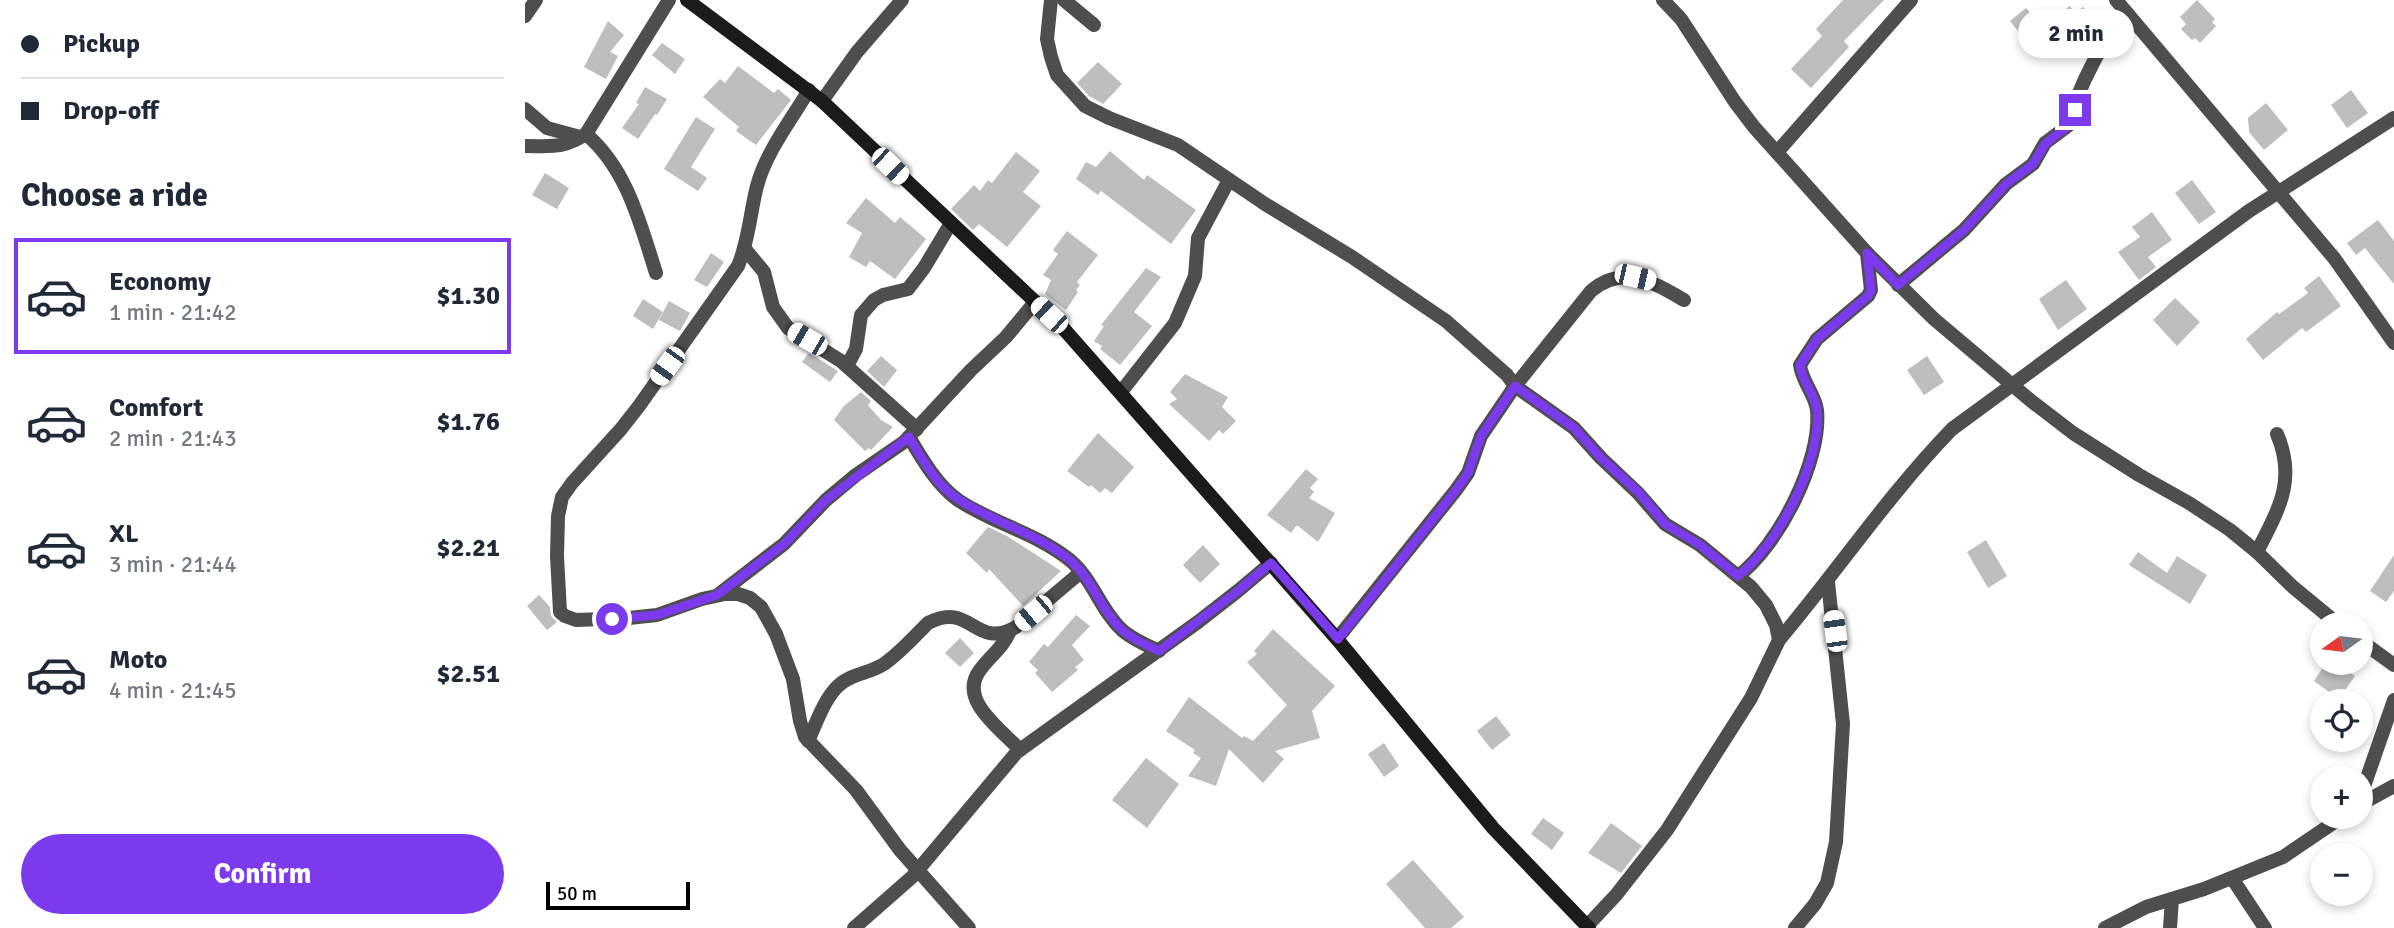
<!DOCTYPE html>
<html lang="en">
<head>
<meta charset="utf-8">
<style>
  :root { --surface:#fff; --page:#f2f2f3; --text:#1f2937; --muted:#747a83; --line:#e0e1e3; --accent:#7c3aed }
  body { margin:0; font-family:Signika,sans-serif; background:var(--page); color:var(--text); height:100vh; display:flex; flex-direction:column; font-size:26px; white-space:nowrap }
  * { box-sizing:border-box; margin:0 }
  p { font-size:23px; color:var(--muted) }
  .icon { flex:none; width:38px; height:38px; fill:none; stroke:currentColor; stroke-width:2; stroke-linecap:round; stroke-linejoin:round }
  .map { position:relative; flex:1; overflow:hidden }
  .drawer { display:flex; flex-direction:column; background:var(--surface); width:525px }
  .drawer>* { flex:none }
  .guide { display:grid; align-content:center; height:154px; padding:0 21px; background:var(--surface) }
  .needle { width:46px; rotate:256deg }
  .fabs { position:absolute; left:1785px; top:612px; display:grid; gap:14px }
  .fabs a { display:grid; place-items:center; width:63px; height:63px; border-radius:50%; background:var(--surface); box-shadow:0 4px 10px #0003; font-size:35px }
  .scale { position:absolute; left:21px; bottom:18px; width:144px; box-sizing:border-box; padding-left:7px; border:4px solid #000; border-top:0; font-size:19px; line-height:24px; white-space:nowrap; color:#000; -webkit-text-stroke:5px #fff; paint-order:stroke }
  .end { position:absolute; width:32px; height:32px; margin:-16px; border:9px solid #7c3aed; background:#fff; box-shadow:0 0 0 4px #fff }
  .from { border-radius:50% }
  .bubble { position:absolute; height:49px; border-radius:24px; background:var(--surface); box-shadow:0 4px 10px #0003; font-size:23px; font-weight:700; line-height:49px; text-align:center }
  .car { position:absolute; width:21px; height:42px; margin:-21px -10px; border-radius:9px; box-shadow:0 0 5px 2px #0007; background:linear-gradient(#fff 24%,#345 0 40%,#fff 0 76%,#345 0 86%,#fff 0) }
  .guide b { display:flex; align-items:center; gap:24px; height:66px; font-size:26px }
  .guide b+b { border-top:2px solid var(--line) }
  .guide i { width:18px; height:18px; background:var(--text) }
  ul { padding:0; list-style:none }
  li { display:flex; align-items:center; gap:21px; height:116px; margin:0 14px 10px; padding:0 7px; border:4px solid transparent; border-radius:0px }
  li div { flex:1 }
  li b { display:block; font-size:26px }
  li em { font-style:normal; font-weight:700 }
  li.active { border-color:var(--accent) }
  li>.icon { width:63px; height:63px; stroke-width:1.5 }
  h2 { padding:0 21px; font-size:32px; line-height:84px }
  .action { display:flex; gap:14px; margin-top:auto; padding:14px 21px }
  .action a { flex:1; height:80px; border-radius:42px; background:var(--accent); color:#fff; font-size:28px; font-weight:700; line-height:80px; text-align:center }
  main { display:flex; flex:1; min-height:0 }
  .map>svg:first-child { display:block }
  .building { fill:#bebebe }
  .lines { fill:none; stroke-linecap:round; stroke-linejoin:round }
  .street { stroke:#4e4e4e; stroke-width:14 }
  .secondary { stroke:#1b1b1b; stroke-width:14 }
  .route { stroke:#7c3aed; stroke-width:9 }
</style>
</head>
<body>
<main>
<section class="drawer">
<div class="guide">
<b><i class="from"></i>Pickup</b>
<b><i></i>Drop-off</b>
</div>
<h2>Choose a ride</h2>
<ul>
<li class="active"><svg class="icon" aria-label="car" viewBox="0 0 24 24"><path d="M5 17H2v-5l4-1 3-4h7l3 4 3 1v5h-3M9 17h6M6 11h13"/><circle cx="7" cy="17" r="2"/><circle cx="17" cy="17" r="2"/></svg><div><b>Economy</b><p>1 min · 21:42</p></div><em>$1.30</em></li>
<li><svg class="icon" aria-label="car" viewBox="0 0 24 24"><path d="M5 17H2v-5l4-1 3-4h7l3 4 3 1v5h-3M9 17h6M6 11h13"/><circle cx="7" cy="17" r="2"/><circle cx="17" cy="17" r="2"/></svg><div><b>Comfort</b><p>2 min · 21:43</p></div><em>$1.76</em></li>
<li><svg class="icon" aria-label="car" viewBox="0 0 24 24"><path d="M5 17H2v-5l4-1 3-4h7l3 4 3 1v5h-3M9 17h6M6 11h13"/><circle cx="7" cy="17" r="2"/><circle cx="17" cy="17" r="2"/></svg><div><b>XL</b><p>3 min · 21:44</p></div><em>$2.21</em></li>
<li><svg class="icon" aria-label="car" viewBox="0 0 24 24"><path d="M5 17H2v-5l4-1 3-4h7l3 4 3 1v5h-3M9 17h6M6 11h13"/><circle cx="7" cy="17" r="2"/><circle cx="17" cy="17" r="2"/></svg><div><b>Moto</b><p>4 min · 21:45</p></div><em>$2.51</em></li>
</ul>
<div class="action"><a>Confirm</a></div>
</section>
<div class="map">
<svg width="1869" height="928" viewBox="0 0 1869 928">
  <rect width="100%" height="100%" fill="#fff"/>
  <g class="building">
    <polygon points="1318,0 1359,0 1319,41 1324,47 1286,88 1266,69 1297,36 1291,29"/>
    <polygon points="1672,0 1690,19 1687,22 1691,26 1675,43 1670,38 1667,40 1656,29 1661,24 1655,17"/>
    <polygon points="1545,6 1550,13 1558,7 1568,20 1564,24 1568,30 1547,47 1526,20"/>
    <polygon points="1501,8 1512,21 1496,35 1485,21"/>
    <polygon points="83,21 99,35 85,52 93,56 81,79 59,67"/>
    <polygon points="137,43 160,59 150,74 127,55"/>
    <polygon points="573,62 597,84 578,104 564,96 552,83"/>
    <polygon points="213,66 249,93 253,89 266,100 231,145 211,131 214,127 178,97 195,79 200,83"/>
    <polygon points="120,87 142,99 132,115 130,114 113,139 97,128 114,104 111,103"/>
    <polygon points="1826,90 1843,113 1822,128 1806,105"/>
    <polygon points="1741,103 1763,130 1739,150 1724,132 1723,118"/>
    <polygon points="171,117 190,129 166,167 182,178 173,191 139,169"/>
    <polygon points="585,151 619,180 622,175 671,210 646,244 576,191 573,195 551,179 561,162 571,167"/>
    <polygon points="491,152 515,171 498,192 516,206 482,247 454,224 448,230 426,209 449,185 455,191 463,180 467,183"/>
    <polygon points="20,173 44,188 32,209 7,195"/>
    <polygon points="1667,180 1691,212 1674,224 1650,193"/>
    <polygon points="341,198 370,223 375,217 401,239 370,279 345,261 341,267 324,257 337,233 321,223"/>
    <polygon points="1627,212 1647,240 1623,257 1631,267 1614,280 1593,252 1615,237 1607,227"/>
    <polygon points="1853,220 1869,241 1869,284 1840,248 1831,255 1822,243"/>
    <polygon points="542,231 573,255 552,282 555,285 551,290 553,292 541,310 520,294 526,280 518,275 533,254 528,250"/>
    <polygon points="186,253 199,262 182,287 169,280"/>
    <polygon points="621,268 636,277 609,312 627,326 595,365 575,349 577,346 569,341 579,326 576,325"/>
    <polygon points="1794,276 1816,306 1781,332 1777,328 1738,360 1721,339 1752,312 1754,314 1783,293 1779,288"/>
    <polygon points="1541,280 1562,309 1533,330 1514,299"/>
    <polygon points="1650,298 1675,322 1652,346 1628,320"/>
    <polygon points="118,299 138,312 128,329 108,316"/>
    <polygon points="144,301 165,313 155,331 134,320"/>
    <polygon points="284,353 313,371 305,382 277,362"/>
    <polygon points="356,356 372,370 359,387 342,371"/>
    <polygon points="1402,356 1419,382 1399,395 1382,370"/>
    <polygon points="660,374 703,397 697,407 711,421 698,434 694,430 684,441 644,404 652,399 645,392"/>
    <polygon points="336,392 346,401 343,405 356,420 368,427 346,450 344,448 340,451 309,420 318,407"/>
    <polygon points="573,433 609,467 587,493 580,488 575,493 566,485 564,487 542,471"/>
    <polygon points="781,469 793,479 785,488 789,492 784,498 810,513 793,542 773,526 771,526 766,533 742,515"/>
    <polygon points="463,527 482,536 536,571 498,606 464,569 462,573 441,553"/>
    <polygon points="1461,540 1482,576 1463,588 1442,552"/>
    <polygon points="678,545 695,564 675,583 658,565"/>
    <polygon points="1613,552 1642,573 1652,556 1682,575 1665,604 1604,565"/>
    <polygon points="1869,555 1869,591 1861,602 1845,591"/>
    <polygon points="14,595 25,607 26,616 32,622 22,630 2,606"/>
    <polygon points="551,615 565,626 547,645 559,660 550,667 553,670 527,692 510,673 513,670 504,662 519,644 523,647"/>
    <polygon points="748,629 810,686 787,711 795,738 750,751 759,759 738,783 704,749 691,786 663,776 676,758 668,753 670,750 641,731 664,697 717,738 719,736 728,741 762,705 722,662 732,654 729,651"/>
    <polygon points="435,638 449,653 435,667 420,653"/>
    <polygon points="1801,663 1811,663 1830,676 1814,699 1789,681"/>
    <polygon points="971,716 986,735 967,750 952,731"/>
    <polygon points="859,743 874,766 859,777 843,754"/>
    <polygon points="621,758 654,784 622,828 587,800"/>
    <polygon points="1018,818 1039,833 1027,850 1006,834"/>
    <polygon points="1086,823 1117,846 1096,873 1063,853"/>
    <polygon points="888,860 939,917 926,928 900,928 861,884"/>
  </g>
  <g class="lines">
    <g class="street">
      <polyline points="526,0 522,39 526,57 532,75 560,106 584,118 653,145 740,204 827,257 921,321 982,375 990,386 1049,428 1076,458 1113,493 1140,524 1175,545 1226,587 1241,605 1251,625 1254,640 1226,698 1142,830 1091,895 1062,926"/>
      <polyline points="539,0 569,25"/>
      <polyline points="1138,0 1156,19 1210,102 1229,127 1342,253 1409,319 1505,400 1548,433 1614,475 1664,503 1705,530 1732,552 1768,587 1814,625"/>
      <polyline points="1591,0 1809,258 1869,343"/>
      <polyline points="0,16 11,0"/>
      <path d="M284,90C266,120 241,152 232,186C225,213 224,240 213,266L114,406L96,429L47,483L37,497L33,516L32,556L35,612L40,616L51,620L104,618L132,615L177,599L200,594H213L225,598L236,607L251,634L268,679L275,721L280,737L331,790L375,850L444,928"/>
      <polyline points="297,101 332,52 377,0"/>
      <polyline points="0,109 22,128 55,137"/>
      <path d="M61,134C102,169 115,223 131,273"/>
      <path d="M0,146C27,146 38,149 61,134L144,0"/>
      <polyline points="1253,151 1386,0"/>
      <polyline points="220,249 239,272 248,307 263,328 316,361 392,429"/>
      <polyline points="1373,285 1439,230 1481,184 1508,164 1520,143 1544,125 1547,120 1551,100 1560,79 1568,63 1579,42 1603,14"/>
      <polyline points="322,366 331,349 336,315 349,300 358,295 383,289 399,268 426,223"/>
      <polyline points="596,392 650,323 670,276 673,238 704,180"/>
      <path d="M384,437C397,459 412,485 433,500C469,524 512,533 546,561C568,580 576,611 597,630C607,639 621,645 634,651"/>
      <path d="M1732,552C1753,510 1772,481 1752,434"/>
      <path d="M1213,576C1253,546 1297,461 1292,410C1290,394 1277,382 1275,365L1292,339L1343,296L1346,290L1342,253"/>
      <polyline points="194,594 259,544 301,500 331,475 379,442 446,370 481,337 510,302"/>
      <path d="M485,631C477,649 467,654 455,670C432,700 477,730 495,750"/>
      <path d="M812,639L931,490L943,473L956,436L990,386L1066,291C1098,264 1128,282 1159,300"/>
      <path d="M1254,640C1313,570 1364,494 1427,429L1724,211L1869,118"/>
      <polyline points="1836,641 1869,665"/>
      <path d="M283,741C291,724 298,702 311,688C323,674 344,674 359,664C375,653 389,637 403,623C446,600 450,651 491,627L556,572"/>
      <polyline points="1836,795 1869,700"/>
      <polyline points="1836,804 1869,786"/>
      <polyline points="1707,878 1740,928"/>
      <polyline points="329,928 387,877 492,752 673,622 714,590 746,563"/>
      <polyline points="1270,928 1290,904 1302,883 1311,842 1318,724 1303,582"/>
      <polyline points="1580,928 1621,907 1679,889 1758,857 1817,817"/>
      <polyline points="1645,928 1647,899"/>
    </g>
    <polyline class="secondary" points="162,0 297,101 538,328 812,639 968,828 1064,928"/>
  </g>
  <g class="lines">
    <path class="route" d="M87,619L132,615L192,595L259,544L301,500L384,437C397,459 411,485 433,499C469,523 512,533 546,561C568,580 576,611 597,630C607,639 621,645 634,651L714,590L746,563L813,639L931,490L943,473L956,436L990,386L1049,428L1076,458L1114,493L1140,524L1175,545L1213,576C1253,545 1297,461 1292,410C1290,394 1277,382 1275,365L1292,339L1343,296L1346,290L1342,253L1373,285L1439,230L1481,184L1508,164L1520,144L1544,125L1550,110"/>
  </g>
</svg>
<div class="fabs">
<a><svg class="needle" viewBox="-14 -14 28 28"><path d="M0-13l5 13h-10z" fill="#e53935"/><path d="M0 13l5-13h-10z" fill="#747a83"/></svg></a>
<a><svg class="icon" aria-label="locate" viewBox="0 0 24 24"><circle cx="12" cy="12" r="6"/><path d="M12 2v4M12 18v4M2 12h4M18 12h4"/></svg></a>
<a>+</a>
<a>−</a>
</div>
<div class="scale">50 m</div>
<i class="end from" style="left:87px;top:619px"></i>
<i class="end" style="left:1550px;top:110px"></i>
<div class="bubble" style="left:1493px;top:9px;width:116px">2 min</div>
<i class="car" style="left:365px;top:166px;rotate:134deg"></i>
<i class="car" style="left:1110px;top:277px;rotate:103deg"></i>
<i class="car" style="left:524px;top:315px;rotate:313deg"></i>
<i class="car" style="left:282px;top:339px;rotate:300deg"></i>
<i class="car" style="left:142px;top:366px;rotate:216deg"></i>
<i class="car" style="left:508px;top:613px;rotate:230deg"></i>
<i class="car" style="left:1310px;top:631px;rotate:352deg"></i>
</div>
</main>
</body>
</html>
